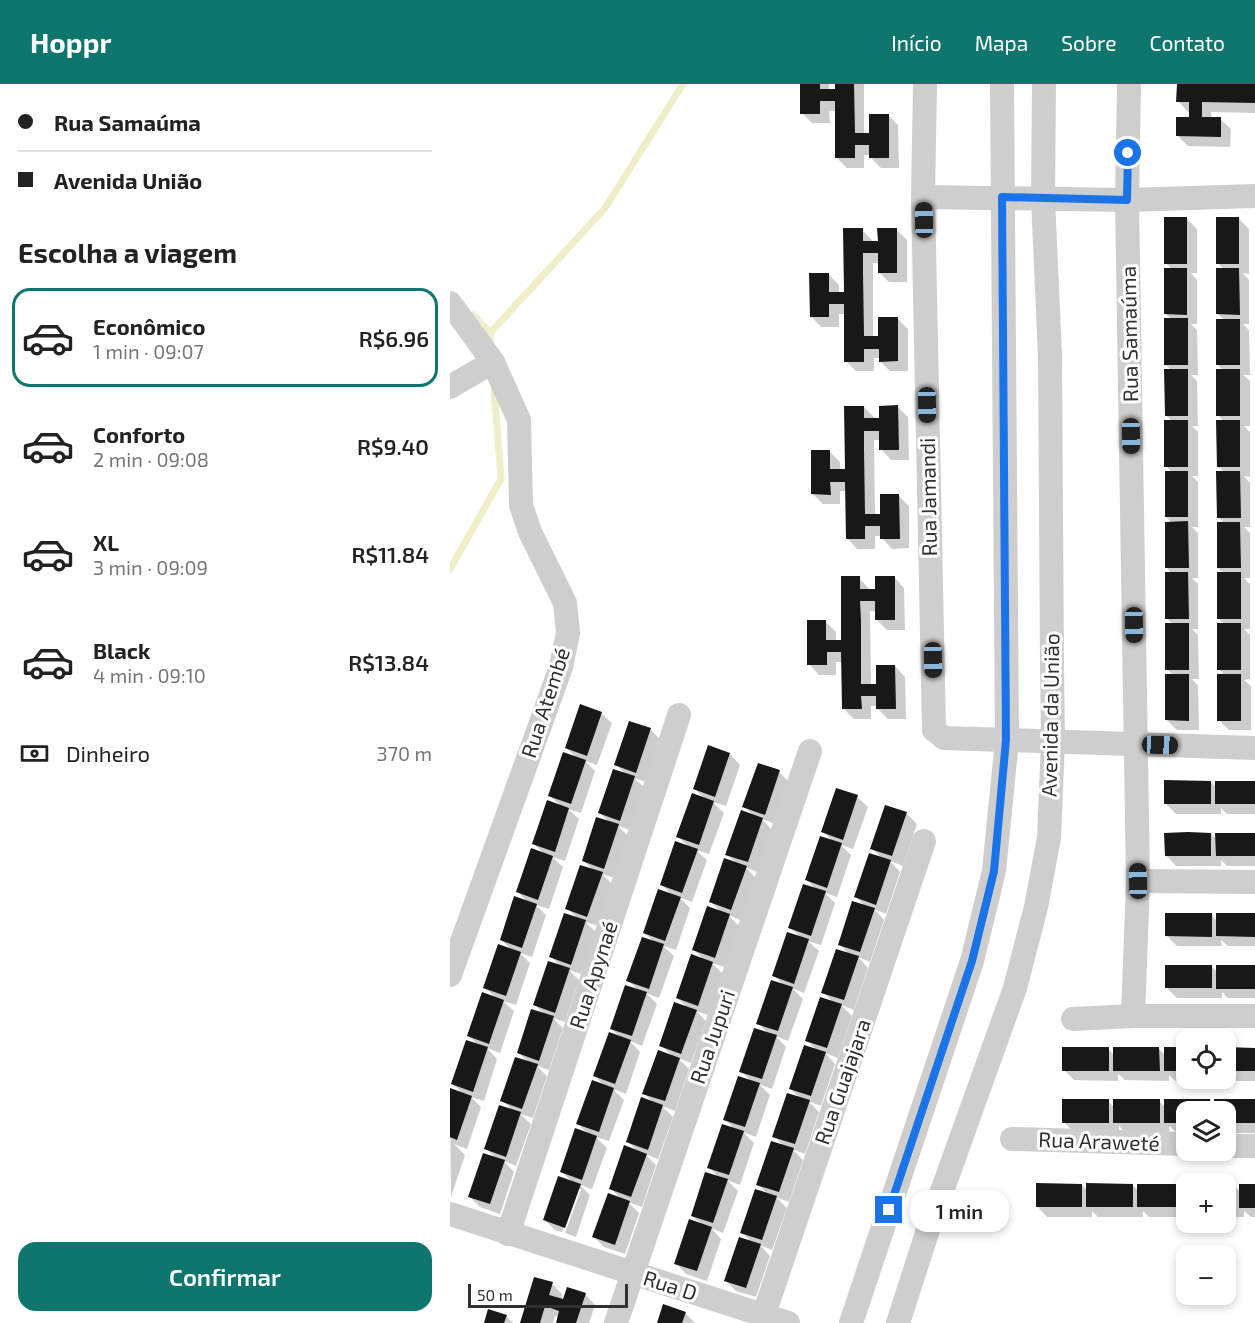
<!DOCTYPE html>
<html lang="pt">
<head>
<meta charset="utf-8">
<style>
  :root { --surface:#fff; --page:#f6f6f6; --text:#222; --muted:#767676; --line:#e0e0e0; --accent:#0f766e }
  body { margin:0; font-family:"Exo 2",sans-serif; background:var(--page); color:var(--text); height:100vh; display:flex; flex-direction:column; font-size:22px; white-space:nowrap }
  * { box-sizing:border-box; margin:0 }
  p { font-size:20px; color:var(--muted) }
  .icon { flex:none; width:33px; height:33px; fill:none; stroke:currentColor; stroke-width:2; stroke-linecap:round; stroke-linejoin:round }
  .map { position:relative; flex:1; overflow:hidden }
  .panel { display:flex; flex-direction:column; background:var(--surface); width:450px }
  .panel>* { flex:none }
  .guide { display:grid; align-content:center; height:132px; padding:0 18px; background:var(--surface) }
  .controls { position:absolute; left:726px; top:945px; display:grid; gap:12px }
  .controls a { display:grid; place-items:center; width:60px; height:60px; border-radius:12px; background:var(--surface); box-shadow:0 3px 9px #0003; font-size:30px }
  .scale { position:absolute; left:18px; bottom:15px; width:160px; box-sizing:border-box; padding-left:6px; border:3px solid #313131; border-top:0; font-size:16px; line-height:21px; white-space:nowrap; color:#313131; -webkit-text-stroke:4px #fff; paint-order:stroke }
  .end { position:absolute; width:27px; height:27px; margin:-14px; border:8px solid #1a73e8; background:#fff; box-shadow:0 0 0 3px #fff }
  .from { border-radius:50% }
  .bubble { position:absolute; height:42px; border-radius:18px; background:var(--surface); box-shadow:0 3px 9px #0003; font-size:20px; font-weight:600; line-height:42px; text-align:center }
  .car { position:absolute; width:18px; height:36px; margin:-18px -9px; border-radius:8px; box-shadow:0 0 4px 2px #0007; background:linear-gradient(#222 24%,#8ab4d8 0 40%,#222 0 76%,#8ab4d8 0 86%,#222 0) }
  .guide b { display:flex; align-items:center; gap:21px; height:57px; font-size:22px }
  .guide b+b { border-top:2px solid var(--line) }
  .guide i { width:15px; height:15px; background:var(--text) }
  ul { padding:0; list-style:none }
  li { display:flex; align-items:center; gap:18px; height:99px; margin:0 12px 9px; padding:0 6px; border:3px solid transparent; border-radius:18px }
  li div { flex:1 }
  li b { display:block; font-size:22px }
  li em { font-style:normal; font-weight:600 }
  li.selected { border-color:var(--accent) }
  li>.icon { width:54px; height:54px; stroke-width:1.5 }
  h2 { padding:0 18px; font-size:27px; line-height:72px }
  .pay { display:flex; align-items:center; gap:15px; height:66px; padding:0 18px; font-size:22px }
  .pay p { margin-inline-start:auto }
  .cta { display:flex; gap:12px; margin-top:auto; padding:12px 18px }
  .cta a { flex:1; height:69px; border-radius:18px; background:var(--accent); color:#fff; font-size:24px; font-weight:600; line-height:69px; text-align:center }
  header { display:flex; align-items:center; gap:36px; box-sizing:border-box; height:84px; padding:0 30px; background:var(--accent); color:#fff }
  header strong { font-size:28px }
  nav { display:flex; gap:33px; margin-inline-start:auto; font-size:21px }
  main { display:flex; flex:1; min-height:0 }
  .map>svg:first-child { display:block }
  .shadow { fill:#0003 }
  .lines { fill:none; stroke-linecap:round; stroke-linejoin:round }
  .stream { stroke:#f0edc9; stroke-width:7 }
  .building { fill:#181818 }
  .street { stroke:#cecece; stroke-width:24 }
  .route { stroke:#1a73e8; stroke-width:8 }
  .labels { text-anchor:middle; stroke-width:6; stroke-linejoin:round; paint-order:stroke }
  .street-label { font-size:21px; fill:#313131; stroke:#fff }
</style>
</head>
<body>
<header>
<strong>Hoppr</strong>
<nav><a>Início</a><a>Mapa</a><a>Sobre</a><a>Contato</a></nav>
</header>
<main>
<section class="panel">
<div class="guide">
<b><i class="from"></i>Rua Samaúma</b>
<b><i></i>Avenida União</b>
</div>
<h2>Escolha a viagem</h2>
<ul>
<li class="selected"><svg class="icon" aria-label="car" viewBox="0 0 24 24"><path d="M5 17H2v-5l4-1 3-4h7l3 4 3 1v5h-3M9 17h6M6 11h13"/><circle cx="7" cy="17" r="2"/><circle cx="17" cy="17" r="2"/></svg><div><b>Econômico</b><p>1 min · 09:07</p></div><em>R$6.96</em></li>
<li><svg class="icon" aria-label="car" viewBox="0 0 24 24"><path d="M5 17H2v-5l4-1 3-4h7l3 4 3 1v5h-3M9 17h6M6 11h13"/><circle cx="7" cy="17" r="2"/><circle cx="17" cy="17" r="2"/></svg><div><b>Conforto</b><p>2 min · 09:08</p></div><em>R$9.40</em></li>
<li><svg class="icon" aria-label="car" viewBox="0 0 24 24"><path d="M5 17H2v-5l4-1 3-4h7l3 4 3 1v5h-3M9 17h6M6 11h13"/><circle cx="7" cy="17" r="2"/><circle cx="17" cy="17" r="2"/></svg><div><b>XL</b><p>3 min · 09:09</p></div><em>R$11.84</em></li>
<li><svg class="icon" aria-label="car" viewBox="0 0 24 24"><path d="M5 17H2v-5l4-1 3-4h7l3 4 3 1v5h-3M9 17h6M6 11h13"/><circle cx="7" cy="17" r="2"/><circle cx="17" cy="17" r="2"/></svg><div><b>Black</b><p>4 min · 09:10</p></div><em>R$13.84</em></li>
</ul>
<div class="pay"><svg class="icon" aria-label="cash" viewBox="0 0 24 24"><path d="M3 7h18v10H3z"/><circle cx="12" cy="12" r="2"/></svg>Dinheiro<p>370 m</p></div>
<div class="cta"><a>Confirmar</a></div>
</section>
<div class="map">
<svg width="805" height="1239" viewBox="0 0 805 1239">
  <rect width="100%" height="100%" fill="#fff"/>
  <g class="shadow">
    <polygon points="352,0 379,0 379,6 386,6 386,0 414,0 414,50 421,50 438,31 448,41 449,84 431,84 421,74 421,71 414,71 414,84 397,84 387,74 386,27 379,27 380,39 362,39 352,29"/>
    <polygon points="785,0 805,0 805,29 761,28 762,35 770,35 781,45 780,63 738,62 728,52 741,34 741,28 738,28 728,17"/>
    <polygon points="737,135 747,145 747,189 741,189 747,196 747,240 741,240 747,246 748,291 741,291 747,297 748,342 742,342 748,348 748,392 742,392 748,398 748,443 742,443 748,449 748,494 742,494 748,500 748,545 742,545 748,551 749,595 742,595 748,602 749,646 727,646 717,636 723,591 717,585 723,540 716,534 722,490 716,483 722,439 716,433 722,388 716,382 722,337 716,331 722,287 716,281 722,236 716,230 722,185 716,179"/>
    <polygon points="789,135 799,145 799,190 793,189 799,196 799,240 793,240 799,246 800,291 793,291 800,297 800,342 794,342 800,348 800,393 794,392 800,399 800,443 794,443 800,449 800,494 794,494 800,500 800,545 794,545 800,551 800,595 794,596 801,602 801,646 779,646 769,636 775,592 769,585 775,541 769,535 775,490 768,484 774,439 768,433 774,388 768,382 774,338 768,331 774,287 768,281 774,236 768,230 774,185 767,179"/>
    <polygon points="446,145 457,156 457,198 439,198 429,188 429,179 423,179 423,254 430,254 447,234 458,245 458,287 440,287 430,277 430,274 424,274 424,287 406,287 396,277 395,230 389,230 389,243 371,243 361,232 378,190 389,201 389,209 395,209 412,146 422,156 422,159 429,159"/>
    <polygon points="414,323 424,333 424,336 430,336 448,323 458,333 459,376 441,376 431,365 431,356 424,356 425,431 431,431 449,412 459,422 459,464 442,465 432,454 432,452 425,452 425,465 407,465 397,454 397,407 390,407 390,420 373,420 363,410 380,368 390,378 390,387 397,387"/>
    <polygon points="444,493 454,504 455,546 437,546 427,536 427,527 420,527 421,601 428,601 445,582 455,593 456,635 438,635 428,625 428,622 421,622 421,635 404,635 394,625 393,578 386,578 386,591 369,591 359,580 376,538 386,548 386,557 393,557 409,494 420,506 427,506"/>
    <polygon points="151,629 162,639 147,681 135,677 145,687 131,729 118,725 129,735 115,777 102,773 113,783 99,825 86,821 96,831 82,873 70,869 80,879 66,921 53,917 64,927 50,969 37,964 47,975 34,1017 21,1013 31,1023 17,1065 4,1060 15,1071 1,1113 0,1006 13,1010 2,999 29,962 19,952 46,914 35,904 62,866 51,856 78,818 67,807 94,770 84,760 111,722 100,712 127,674 116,664"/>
    <polygon points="180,639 201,646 211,656 196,698 184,694 195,704 180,746 168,742 178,752 164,794 152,790 162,800 148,842 135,838 146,848 131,890 119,886 129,896 115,938 103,934 113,944 99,986 87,982 97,992 83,1034 70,1030 81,1040 66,1082 54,1077 64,1088 50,1130 30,1123 19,1112 46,1075 36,1064 63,1027 52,1016 79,979 68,968 95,931 84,920 111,883 101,872 128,835 117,824 144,787 133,776 160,739 149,728 176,691 166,680"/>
    <polygon points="259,663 280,670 290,681 276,722 263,718 274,729 259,770 246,766 257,776 242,818 229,813 240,824 226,866 213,862 224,872 209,914 196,909 207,920 192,962 180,957 190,968 176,1010 163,1005 174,1016 159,1057 146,1053 157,1064 142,1105 130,1101 140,1111 126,1153 115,1149 131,1105 128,1105 112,1148 105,1146 95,1136 122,1098 112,1088 139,1051 128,1040 155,1003 145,992 172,955 161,944 189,907 178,896 205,859 195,849 222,811 212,801 239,763 228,753 255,715 245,705"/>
    <polygon points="329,688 339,698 325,740 312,735 322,746 308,788 295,783 306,794 291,836 278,831 289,842 275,883 262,879 273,890 258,931 246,927 256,937 241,979 228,974 239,985 225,1027 212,1022 223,1033 208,1075 195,1070 206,1081 192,1123 178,1118 189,1129 175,1170 154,1163 144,1153 172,1116 161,1105 188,1068 177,1057 204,1020 194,1009 222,972 211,961 238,924 227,914 254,876 244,866 272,829 261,818 288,781 277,770 305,733 294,722"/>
    <polygon points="761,698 767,704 805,698 805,730 777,730 771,724 771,730 726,730 716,720"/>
    <polygon points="407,713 418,723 403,765 391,761 401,771 387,813 375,809 385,819 371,861 358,857 369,867 354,909 342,904 353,915 338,957 326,952 336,963 322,1005 309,1000 320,1011 306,1053 293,1048 304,1059 290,1101 277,1096 288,1107 273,1149 261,1144 271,1155 257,1197 236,1190 226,1179 253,1142 242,1131 269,1094 259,1083 285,1046 275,1035 302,998 291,987 318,950 308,939 334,902 324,891 351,854 340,843 367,806 356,795 383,758 373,747"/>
    <polygon points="436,723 457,730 467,740 453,782 440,777 450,788 436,830 424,825 434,836 420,878 408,873 418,884 404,926 391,921 402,932 388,974 375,969 385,980 371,1022 358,1017 369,1028 355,1070 342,1065 353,1076 339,1118 326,1113 337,1124 322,1166 310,1161 320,1172 306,1213 286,1207 275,1196 302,1159 292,1148 318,1111 308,1100 335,1063 324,1052 351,1015 340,1004 367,967 357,956 384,919 373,908 400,871 389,860 416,823 405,812 432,775 422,764"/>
    <polygon points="761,750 767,756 805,750 805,782 777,782 771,776 771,782 726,782 716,771"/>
    <polygon points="761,830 767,837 805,831 805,862 778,862 771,856 772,862 727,862 717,852"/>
    <polygon points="761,882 768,889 805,883 805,914 778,914 772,908 772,914 727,914 717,904"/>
    <polygon points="658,965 664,971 709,965 715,971 715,965 736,965 736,994 770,994 770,997 725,997 719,991 719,997 675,996 668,990 668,997 624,996 614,986"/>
    <polygon points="776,965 805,965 805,997 776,997 774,994 776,994"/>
    <polygon points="658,1017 664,1023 709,1017 715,1023 760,1017 766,1023 805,1017 805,1049 777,1049 776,1028 736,1028 736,1049 726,1048 719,1042 719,1048 675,1048 669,1042 669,1048 624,1048 614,1038"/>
    <polygon points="632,1101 638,1107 682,1101 689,1107 733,1101 736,1105 736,1133 699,1133 693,1127 693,1133 648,1133 642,1127 642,1133 597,1133 587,1122"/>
    <polygon points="776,1101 784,1101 790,1108 805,1102 805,1133 801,1133 794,1127 794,1133 776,1133"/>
    <polygon points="102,1200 112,1210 111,1216 135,1210 145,1221 139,1239 107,1239 109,1233 105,1232 103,1239 71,1239"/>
    <polygon points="235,1229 245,1239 208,1239"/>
    <polygon points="56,1232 63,1239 35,1239"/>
  </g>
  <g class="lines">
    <g class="stream">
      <polyline points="23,231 40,249"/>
      <polyline points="41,263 40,249 155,124 233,0"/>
      <polyline points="0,485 51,395 44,304"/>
    </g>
  </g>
  <g class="building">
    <polygon points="350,0 370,0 370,5 385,5 385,0 404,0 405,49 419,49 419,30 439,30 439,74 419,74 419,61 405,61 405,74 385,74 385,17 370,17 370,30 350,30"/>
    <polygon points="727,0 805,0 805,19 752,18 752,33 771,33 771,53 726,52 726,33 739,33 739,18 726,18"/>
    <rect x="714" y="133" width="23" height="47"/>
    <rect x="766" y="133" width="23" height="47"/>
    <polygon points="393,144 413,144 413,157 428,157 427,144 447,144 447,189 428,189 428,169 413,169 413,189 414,252 428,252 428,233 448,233 448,277 429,278 429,265 414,265 414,278 394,278 394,220 379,220 379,233 360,233 359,189 379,189 379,208 394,208"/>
    <polygon points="714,184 737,184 737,231 714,230"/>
    <polygon points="766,184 789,184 790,231 766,230"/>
    <rect x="714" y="234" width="24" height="47"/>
    <rect x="766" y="235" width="24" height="46"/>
    <polygon points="714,285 738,285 738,332 715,332"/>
    <rect x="766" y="285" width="24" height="47"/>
    <polygon points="448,321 449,366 429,366 429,347 414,347 414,366 415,430 430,430 430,410 449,410 450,455 430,455 430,442 415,442 415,455 396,455 395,398 380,398 381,411 361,410 361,366 380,366 380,385 395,385 394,322 414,322 414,334 429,334 429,322"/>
    <rect x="714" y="336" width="24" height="47"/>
    <polygon points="766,336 790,336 790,383 767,383"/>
    <rect x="715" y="387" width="23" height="46"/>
    <polygon points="766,387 790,387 791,434 767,434"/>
    <polygon points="738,437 739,484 715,484 715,438"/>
    <polygon points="767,438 790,438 791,484 767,484"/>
    <polygon points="715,488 738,488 739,535 715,535"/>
    <rect x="767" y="488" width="24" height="47"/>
    <polygon points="391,492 410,492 410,505 425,505 425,492 445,492 445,536 425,536 425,517 410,517 411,536 411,600 426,600 426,581 445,581 446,625 426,625 426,612 411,612 412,625 392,625 391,568 377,568 377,581 357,581 357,536 376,536 376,556 391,556"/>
    <rect x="715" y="539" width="24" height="47"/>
    <rect x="767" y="539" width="24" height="47"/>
    <polygon points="715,590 739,590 739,637 715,636"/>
    <rect x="767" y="590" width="24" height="47"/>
    <polygon points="130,620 152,628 137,672 115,664"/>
    <polygon points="179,637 201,644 186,689 164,681"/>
    <polygon points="258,661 280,669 265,713 243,705"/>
    <polygon points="113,668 136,676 121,720 98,712"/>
    <polygon points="308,679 330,686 315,731 292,723"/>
    <polygon points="163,685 185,692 170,737 148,729"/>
    <polygon points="714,696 761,697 761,720 714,720"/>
    <rect x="765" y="697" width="40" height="23"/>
    <polygon points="386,704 408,711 393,756 371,748"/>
    <polygon points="242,709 264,717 249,761 226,753"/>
    <polygon points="97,716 119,724 105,768 82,760"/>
    <polygon points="435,721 457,728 442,772 420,765"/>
    <polygon points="291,726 313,734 298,778 275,771"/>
    <polygon points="146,733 169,740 154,785 132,777"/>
    <polygon points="738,748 761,749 761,772 715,772 714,749"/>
    <polygon points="765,749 805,749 805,772 766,772"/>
    <polygon points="370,752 392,759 377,804 355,796"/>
    <polygon points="225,757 248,765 232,809 210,801"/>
    <polygon points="81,764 103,772 88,816 66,808"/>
    <polygon points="419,769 441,776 426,821 404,813"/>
    <polygon points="274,774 297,782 281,826 259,818"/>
    <polygon points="130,781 153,788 137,833 115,825"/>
    <polygon points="353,800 376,807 361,852 338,844"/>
    <polygon points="208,805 231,813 215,857 193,849"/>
    <polygon points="64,812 87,820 72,864 50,856"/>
    <polygon points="402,817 425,824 410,868 388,861"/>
    <polygon points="257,822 280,830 265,874 242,866"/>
    <polygon points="114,829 136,836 121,881 99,873"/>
    <polygon points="715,829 762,829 762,853 715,852"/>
    <polygon points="766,829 805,829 805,853 766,852"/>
    <polygon points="337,848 359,855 344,900 322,892"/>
    <polygon points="192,853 214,860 199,905 176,897"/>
    <polygon points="48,860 71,868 56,912 33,904"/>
    <polygon points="386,865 409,872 394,916 371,909"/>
    <polygon points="241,870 263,878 248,922 226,914"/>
    <polygon points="98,877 120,884 105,929 83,921"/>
    <rect x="715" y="881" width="47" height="23"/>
    <rect x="766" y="881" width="39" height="24"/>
    <polygon points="321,896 343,903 328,947 306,940"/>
    <polygon points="175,901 197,908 182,952 160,945"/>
    <polygon points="32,908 54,916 39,960 17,952"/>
    <polygon points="370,913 392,920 377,964 355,957"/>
    <polygon points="224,918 247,926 231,970 209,962"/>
    <polygon points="81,925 104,932 89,977 67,969"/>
    <polygon points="304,944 327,951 312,995 289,988"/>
    <polygon points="159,948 181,956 165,1000 143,992"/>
    <polygon points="16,956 38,963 23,1008 1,1000"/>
    <polygon points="354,961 376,968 361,1012 339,1005"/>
    <rect x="612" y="963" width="47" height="24"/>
    <polygon points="663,963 709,963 710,987 663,987"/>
    <rect x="714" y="963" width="22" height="24"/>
    <polygon points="776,963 805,964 805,987 776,987"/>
    <polygon points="208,966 230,974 215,1017 192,1010"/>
    <polygon points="65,973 88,980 72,1025 50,1017"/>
    <polygon points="288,992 310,999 295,1043 273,1036"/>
    <polygon points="142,996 164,1004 149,1048 126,1040"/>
    <polygon points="0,1004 22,1012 7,1056 0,1053"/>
    <polygon points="337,1009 360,1016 345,1060 322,1053"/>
    <polygon points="191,1013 213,1021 198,1066 176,1058"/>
    <rect x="612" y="1015" width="47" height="24"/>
    <rect x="663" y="1015" width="47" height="24"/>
    <polygon points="714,1015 760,1015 761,1028 736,1028 736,1039 714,1039"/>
    <polygon points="764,1015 805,1015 805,1039 776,1039 776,1028 765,1028"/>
    <polygon points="49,1021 71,1028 56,1073 34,1065"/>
    <polygon points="272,1040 294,1047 279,1091 257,1084"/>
    <polygon points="125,1044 147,1052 132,1096 110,1088"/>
    <polygon points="321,1057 344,1064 329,1108 306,1101"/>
    <polygon points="174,1061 197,1070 181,1113 159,1105"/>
    <polygon points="33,1069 55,1076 40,1120 18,1113"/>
    <polygon points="255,1088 278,1095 263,1139 241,1132"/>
    <polygon points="108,1092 131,1100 115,1144 93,1136"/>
    <polygon points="586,1099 632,1100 632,1123 586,1123"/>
    <polygon points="636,1099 683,1100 683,1123 636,1123"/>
    <rect x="687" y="1100" width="47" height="23"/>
    <rect x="776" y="1100" width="9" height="24"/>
    <rect x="789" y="1100" width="16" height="24"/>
    <polygon points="305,1105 327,1112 312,1156 290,1149"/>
    <polygon points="158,1109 180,1117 165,1161 142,1153"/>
    <polygon points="239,1135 262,1143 247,1187 224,1180"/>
    <polygon points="289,1153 311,1160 296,1204 274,1197"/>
    <polygon points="84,1193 103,1198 99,1211 113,1215 117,1203 136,1209 126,1239 106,1239 109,1227 95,1222 90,1239 70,1239"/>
    <polygon points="213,1220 236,1228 232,1239 207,1239"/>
    <polygon points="38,1225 57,1231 54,1239 34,1239"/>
  </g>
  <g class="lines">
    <g class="street">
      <polyline points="475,0 473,113 484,646 494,654 805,664"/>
      <polyline points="679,0 677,116 688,797 683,932"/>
      <polyline points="473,113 677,116 805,112"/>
      <polyline points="0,219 43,278 69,336 71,421 80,448 115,519 118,549 111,583 0,891"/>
      <polyline points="0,303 43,278"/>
      <polyline points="688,797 805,798"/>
      <polyline points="623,935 683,932 805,932"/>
      <polyline points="562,1055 736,1060"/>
      <polyline points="776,1062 805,1062"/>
      <polyline points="0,1130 338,1239"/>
      <polyline points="58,1150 229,631"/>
      <polyline points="166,1239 360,667"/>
      <polyline points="311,1239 474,757"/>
      <polyline points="401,1239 522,877 544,787 557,656 552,0"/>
      <polyline points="448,1239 477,1149 565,904 586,823 599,754 603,657 602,581 600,272 593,114 594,0"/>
    </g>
  </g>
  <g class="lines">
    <polyline class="route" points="439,1126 522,877 544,787 556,656 552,113 677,116 678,69"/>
  </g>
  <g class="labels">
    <g class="street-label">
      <text transform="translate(680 250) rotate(-91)" y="7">Rua Samaúma</text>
      <text transform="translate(479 413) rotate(-91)" y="7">Rua Jamandi</text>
      <text transform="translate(96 619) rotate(-72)" y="7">Rua Atembé</text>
      <text transform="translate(601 631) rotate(-89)" y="7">Avenida da União</text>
      <text transform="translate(144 891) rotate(-72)" y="7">Rua Apynaé</text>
      <text transform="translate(263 953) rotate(-71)" y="7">Rua Jupuri</text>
      <text transform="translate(393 998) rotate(-71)" y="7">Rua Guajajara</text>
      <text transform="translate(649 1058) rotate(2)" y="7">Rua Araweté</text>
      <text transform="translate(220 1202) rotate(18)" y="7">Rua D</text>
    </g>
  </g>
</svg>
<div class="controls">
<a><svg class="icon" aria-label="locate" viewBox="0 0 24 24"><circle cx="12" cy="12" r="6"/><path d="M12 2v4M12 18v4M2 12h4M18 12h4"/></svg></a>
<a><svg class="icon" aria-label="layers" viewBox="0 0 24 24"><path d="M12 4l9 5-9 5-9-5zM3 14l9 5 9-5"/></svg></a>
<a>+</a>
<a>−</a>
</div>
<div class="scale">50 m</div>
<i class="end from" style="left:678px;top:69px"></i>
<i class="end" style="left:439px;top:1126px"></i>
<div class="bubble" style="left:460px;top:1106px;width:99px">1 min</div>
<i class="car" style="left:474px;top:136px;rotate:359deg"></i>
<i class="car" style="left:477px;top:321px;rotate:179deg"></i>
<i class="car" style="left:681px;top:352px;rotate:179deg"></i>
<i class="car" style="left:684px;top:541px;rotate:179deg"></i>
<i class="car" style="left:483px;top:576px;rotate:179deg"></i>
<i class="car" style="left:710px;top:661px;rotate:92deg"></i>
<i class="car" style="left:688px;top:797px;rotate:359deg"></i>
</div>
</main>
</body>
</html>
